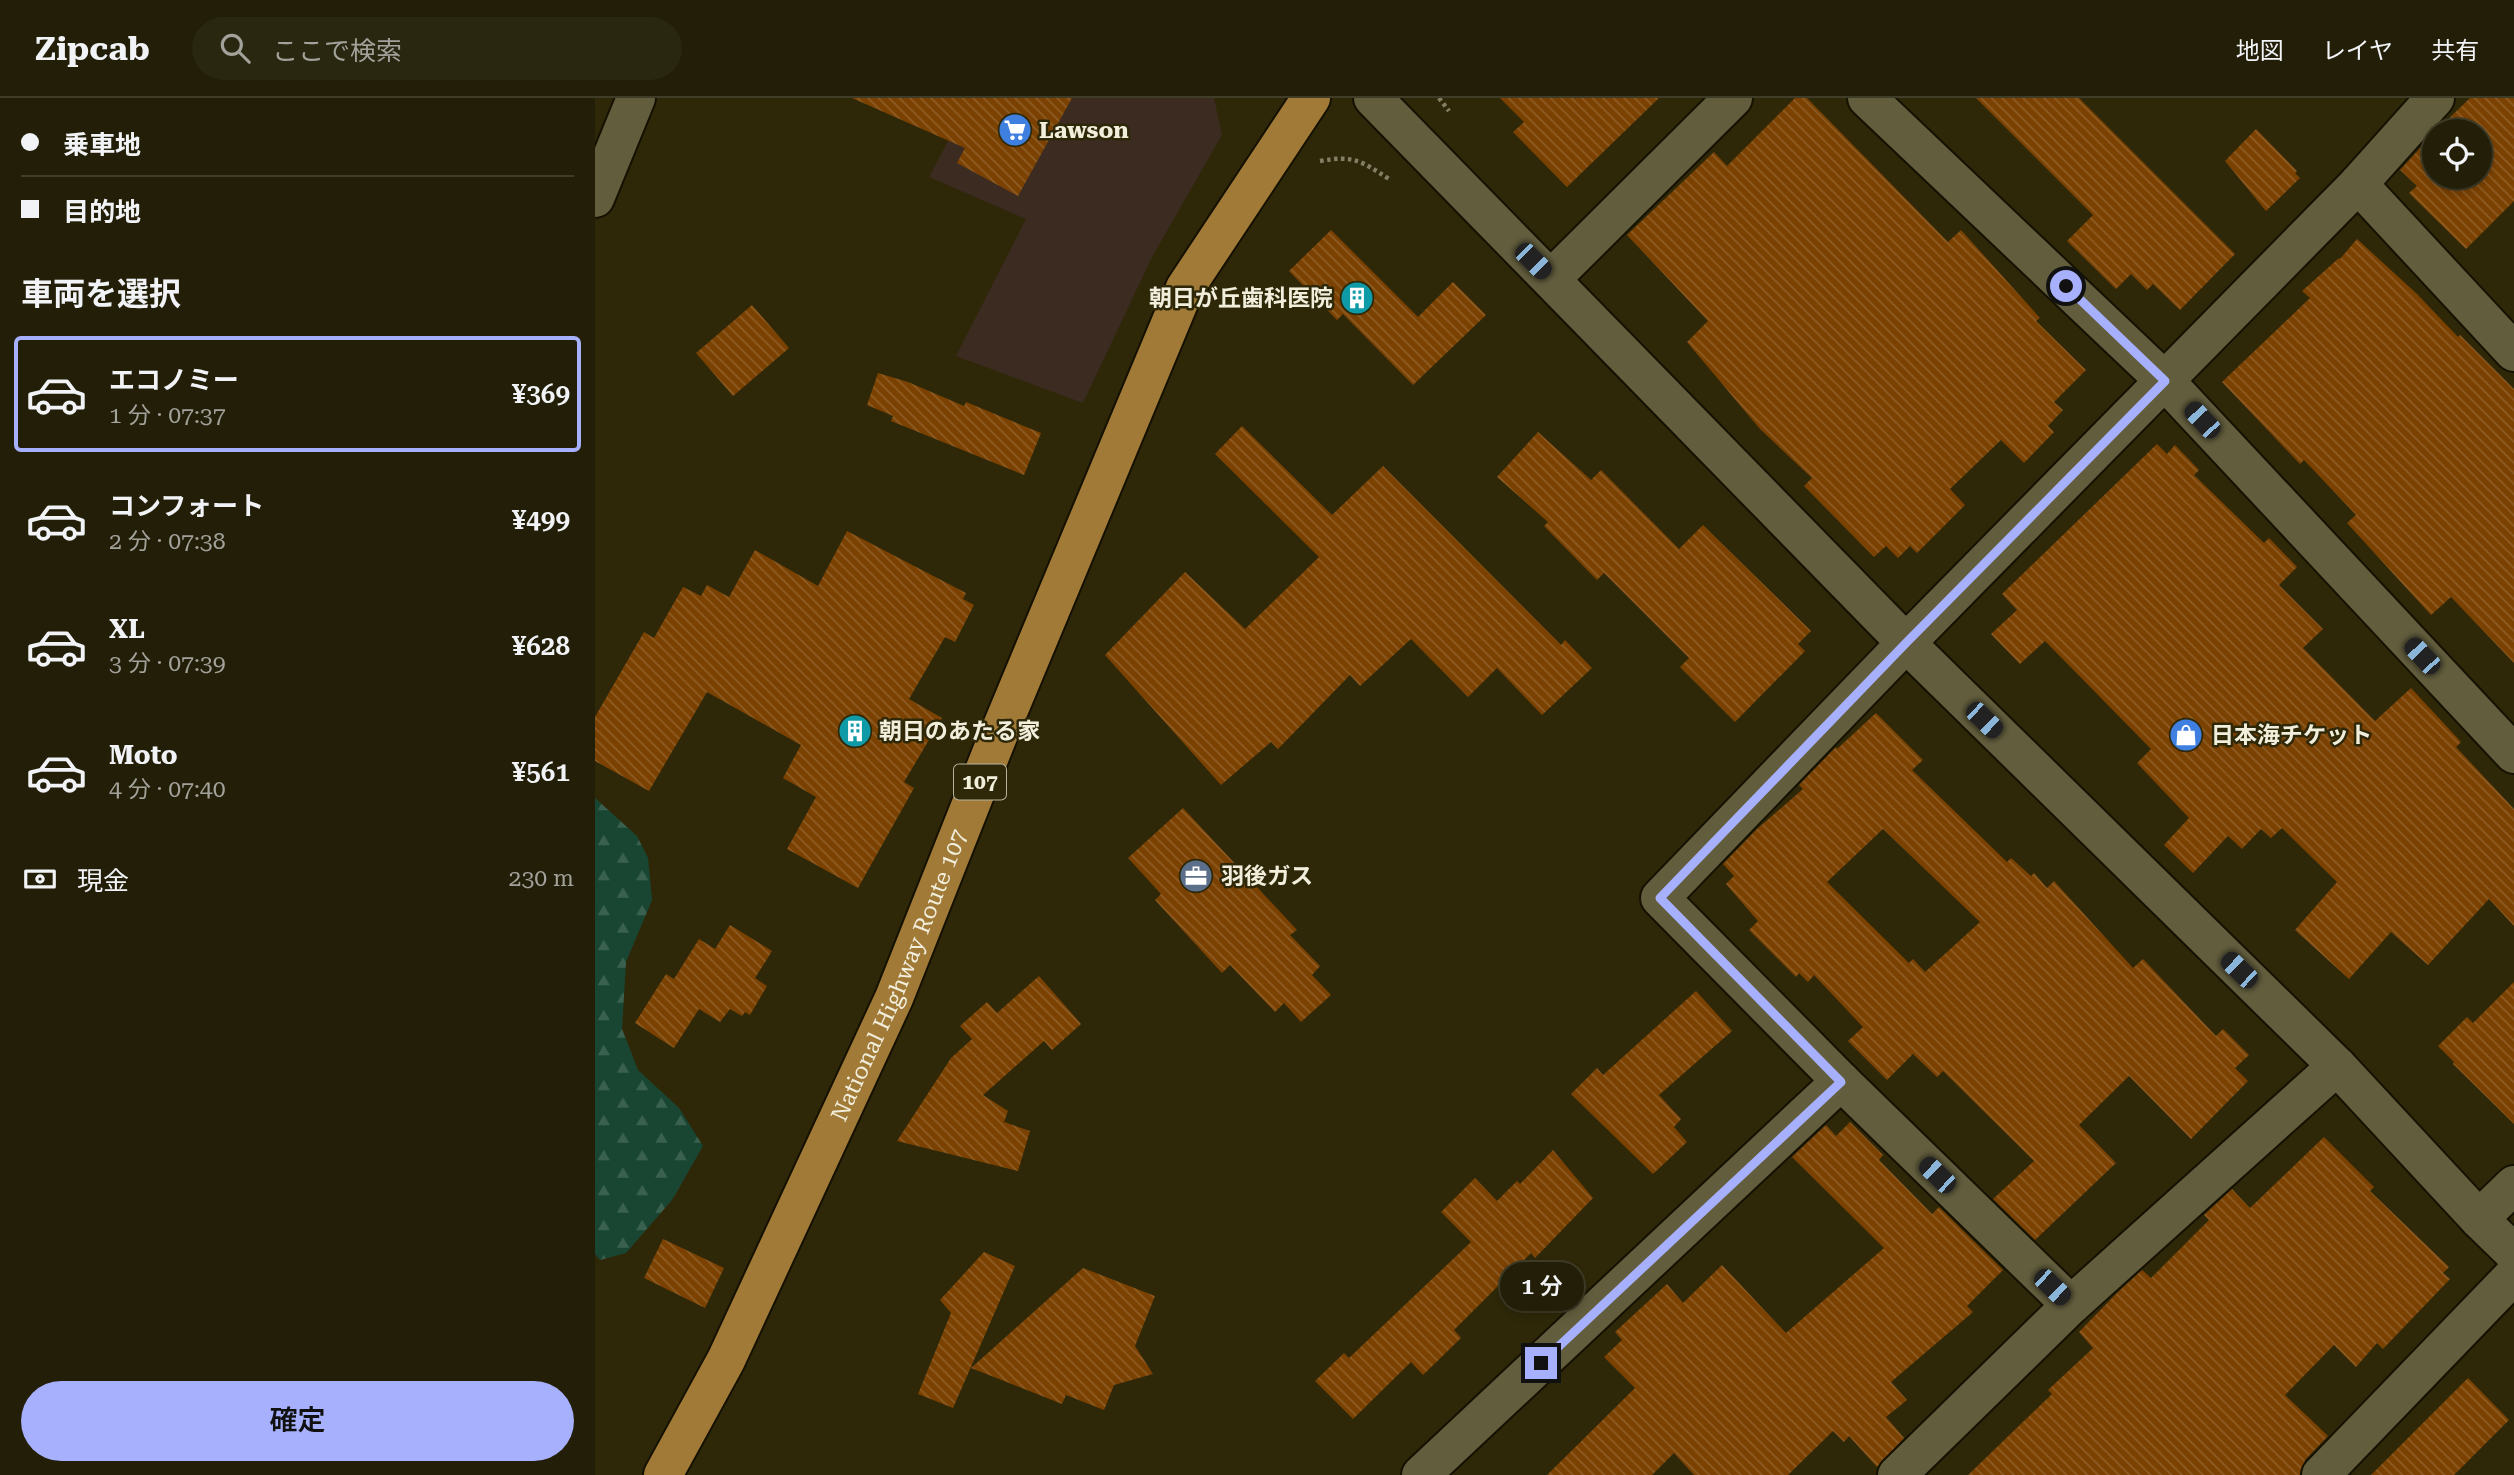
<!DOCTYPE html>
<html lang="ja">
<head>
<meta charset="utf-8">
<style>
  :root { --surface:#221e07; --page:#2a2711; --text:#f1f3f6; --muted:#a2a29b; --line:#3f3c28; --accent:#a7b0fc }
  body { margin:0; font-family:"Roboto Serif","Noto Sans JP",serif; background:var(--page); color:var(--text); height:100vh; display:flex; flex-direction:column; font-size:26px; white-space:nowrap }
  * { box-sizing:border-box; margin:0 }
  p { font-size:23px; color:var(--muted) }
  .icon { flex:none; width:38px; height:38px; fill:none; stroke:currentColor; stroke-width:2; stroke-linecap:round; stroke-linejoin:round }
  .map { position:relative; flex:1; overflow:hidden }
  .details { display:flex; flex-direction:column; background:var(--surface); width:595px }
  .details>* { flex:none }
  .banner { display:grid; align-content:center; height:154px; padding:0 21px; background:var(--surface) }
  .fabs { position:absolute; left:1827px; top:21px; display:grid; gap:14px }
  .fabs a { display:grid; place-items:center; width:70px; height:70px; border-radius:50%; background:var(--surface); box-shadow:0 4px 10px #0003,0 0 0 2px var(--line); font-size:35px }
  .end { position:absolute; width:32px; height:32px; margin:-16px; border:9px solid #a7b0fc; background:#111; box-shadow:0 0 0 4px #111 }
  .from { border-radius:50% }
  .bubble { position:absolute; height:49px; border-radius:24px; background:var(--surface); box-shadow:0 4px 10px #0003,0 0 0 2px var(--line); font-size:23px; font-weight:600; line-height:49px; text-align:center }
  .car { position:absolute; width:21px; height:42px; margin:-21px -10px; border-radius:9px; box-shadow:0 0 5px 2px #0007; background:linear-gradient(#222 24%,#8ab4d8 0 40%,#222 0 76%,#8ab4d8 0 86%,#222 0) }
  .banner b { display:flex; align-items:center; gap:24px; height:66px; font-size:26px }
  .banner b+b { border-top:2px solid var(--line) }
  .banner i { width:18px; height:18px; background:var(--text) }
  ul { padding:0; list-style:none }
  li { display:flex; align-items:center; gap:21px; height:116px; margin:0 14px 10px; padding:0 7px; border:4px solid transparent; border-radius:7px }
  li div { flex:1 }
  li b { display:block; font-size:26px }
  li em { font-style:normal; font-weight:600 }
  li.on { border-color:var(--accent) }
  li>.icon { width:63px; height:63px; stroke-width:1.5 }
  h2 { padding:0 21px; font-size:32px; line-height:84px }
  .pay { display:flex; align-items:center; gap:18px; height:77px; padding:0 21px; font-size:26px }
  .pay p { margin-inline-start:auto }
  .primary-button { display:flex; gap:14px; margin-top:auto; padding:14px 21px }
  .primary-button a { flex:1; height:80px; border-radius:42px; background:var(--accent); color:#111; font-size:28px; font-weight:600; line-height:80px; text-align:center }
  header { display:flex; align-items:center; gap:42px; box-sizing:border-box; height:98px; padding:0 35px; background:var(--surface); border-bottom:2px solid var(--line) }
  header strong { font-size:33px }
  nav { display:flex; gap:38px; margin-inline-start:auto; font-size:24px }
  .search { width:490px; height:63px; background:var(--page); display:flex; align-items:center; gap:18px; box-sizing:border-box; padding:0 24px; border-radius:38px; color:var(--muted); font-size:26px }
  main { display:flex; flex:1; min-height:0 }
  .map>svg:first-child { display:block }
  .commercial { fill:#3c2b21 }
  .forest { fill:url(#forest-firs) }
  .building { fill:url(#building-back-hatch); fill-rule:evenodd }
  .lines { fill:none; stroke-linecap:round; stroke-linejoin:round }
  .minor-casing { stroke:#151100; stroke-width:42 }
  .highway-casing { stroke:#151100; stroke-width:42 }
  .path { stroke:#837f65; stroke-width:4.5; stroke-dasharray:3.5 3.5; stroke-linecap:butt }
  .minor { stroke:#625d3d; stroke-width:38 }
  .highway { stroke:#a17a37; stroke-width:38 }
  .route { stroke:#a7b0fc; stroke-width:9 }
  .labels { text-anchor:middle; stroke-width:5; stroke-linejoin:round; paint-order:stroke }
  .shield { fill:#2e2809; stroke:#b6b39d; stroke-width:2 }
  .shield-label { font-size:21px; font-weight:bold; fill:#f1eedc }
  .poi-label { font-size:23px; font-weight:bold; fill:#f1eedc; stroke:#2e2809; text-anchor:start }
  .street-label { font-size:23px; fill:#f1eedc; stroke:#2e2809 }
</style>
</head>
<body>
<header>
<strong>Zipcab</strong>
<div class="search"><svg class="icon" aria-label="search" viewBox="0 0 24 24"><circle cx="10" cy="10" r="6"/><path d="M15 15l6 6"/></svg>ここで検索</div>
<nav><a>地図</a><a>レイヤ</a><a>共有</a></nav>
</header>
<main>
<section class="details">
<div class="banner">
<b><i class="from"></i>乗車地</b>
<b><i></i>目的地</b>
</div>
<h2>車両を選択</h2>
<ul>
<li class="on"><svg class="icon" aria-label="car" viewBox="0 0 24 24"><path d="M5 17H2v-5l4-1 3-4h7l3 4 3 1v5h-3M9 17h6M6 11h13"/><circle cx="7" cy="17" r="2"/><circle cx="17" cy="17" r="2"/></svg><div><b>エコノミー</b><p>1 分 · 07:37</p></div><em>¥369</em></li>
<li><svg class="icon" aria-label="car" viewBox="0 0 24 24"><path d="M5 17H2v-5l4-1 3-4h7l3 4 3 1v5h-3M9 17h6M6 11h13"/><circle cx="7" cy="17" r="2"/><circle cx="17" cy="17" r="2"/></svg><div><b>コンフォート</b><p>2 分 · 07:38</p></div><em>¥499</em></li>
<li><svg class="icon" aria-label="car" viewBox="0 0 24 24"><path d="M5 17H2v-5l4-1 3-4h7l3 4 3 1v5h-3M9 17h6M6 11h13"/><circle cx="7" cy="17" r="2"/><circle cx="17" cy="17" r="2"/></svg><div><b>XL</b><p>3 分 · 07:39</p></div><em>¥628</em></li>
<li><svg class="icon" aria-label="car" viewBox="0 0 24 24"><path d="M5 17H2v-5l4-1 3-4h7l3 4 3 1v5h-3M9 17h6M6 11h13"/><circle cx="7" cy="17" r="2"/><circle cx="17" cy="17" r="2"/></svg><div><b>Moto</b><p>4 分 · 07:40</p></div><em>¥561</em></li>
</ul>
<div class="pay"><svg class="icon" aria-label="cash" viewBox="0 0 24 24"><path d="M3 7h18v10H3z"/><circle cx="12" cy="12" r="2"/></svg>現金<p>230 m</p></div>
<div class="primary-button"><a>確定</a></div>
</section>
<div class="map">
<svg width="1919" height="1377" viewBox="0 0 1919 1377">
  <defs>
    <pattern id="forest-firs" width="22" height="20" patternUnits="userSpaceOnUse" patternTransform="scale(1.75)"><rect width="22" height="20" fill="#184633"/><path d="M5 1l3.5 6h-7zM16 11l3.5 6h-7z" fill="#3a6150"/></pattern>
    <pattern id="building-back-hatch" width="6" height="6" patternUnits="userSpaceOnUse" patternTransform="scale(1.75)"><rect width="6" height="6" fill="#7b4101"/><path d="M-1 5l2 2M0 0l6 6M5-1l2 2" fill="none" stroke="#8e5d25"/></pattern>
  </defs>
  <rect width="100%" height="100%" fill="#2e2809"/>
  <polygon class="commercial" points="376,0 619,0 627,37 557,159 488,305 361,258 431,121 334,79"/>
  <polygon class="forest" points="0,700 42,738 53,760 57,802 31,864 27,931 43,972 84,1010 108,1048 77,1102 31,1155 5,1162 0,1156"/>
  <g class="building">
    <polygon points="257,0 477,0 423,98 362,65 370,50"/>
    <polygon points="905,0 1064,0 972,89 918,34 929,24"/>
    <polygon points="1200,0 1212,0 1353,144 1366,132 1445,220 1441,223 1491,272 1459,304 1468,312 1453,328 1459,334 1429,365 1406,342 1355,391 1370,407 1322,455 1315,448 1303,460 1291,448 1279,459 1209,388 1217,380 1165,331 1092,244 1113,223 1032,137 1119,54 1132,68"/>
    <polygon points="1381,0 1484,0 1640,156 1585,212 1558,186 1552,192 1536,176 1521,191 1472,143 1498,117"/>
    <polygon points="1875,0 1919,0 1919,103 1871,151 1814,95 1822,88 1805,72 1839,35 1839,79 1885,79 1885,33 1841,33"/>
    <polygon points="1661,31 1702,73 1700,75 1705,80 1671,113 1630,63"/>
    <polygon points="736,132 823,219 858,184 891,217 818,287 748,216 742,222 694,173"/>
    <polygon points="1762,141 1822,196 1863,239 1865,237 1919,291 1919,565 1856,499 1836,517 1752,425 1761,417 1709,362 1705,366 1627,284 1715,200 1707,193 1744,160 1745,161"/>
    <polygon points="157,207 194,250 138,298 101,255"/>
    <polygon points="283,275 313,284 369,308 371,304 446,335 429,377 296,323 298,318 272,307"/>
    <polygon points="647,328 737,417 788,368 966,547 970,542 997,570 947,617 902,570 873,599 816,541 765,588 755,577 683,651 676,644 626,687 510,557 590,474 650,531 724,459 620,356"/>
    <polygon points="943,334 996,382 1006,372 1084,451 1108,427 1216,533 1203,546 1210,553 1140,624 1085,569 1094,560 1009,475 1002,482 949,428 953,424 902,379"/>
    <polygon points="1562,346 1572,356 1580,347 1604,372 1599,377 1669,445 1674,440 1702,469 1684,487 1728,531 1708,550 1780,623 1816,590 1866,644 1861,649 1919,711 1919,828 1894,801 1833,867 1796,834 1754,881 1700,832 1742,784 1687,730 1676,740 1666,731 1647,751 1633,738 1598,775 1569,747 1594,720 1542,665 1556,651 1450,543 1425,566 1396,536 1422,512 1407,496"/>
    <polygon points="252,433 371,495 368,501 379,507 360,544 350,539 314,601 347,620 309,684 319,690 263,790 192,751 221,699 188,680 206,647 112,594 54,693 0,663 0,619 49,534 59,540 88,489 106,498 112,487 134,499 160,452 223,488"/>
    <path d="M1281,615L1328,662L1317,672L1412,764L1416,760L1436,778L1439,775L1452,790L1459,783L1538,870L1548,861L1621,938L1628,931L1654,957L1640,970L1653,983L1596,1041L1534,978L1484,1027L1521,1065L1440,1142L1398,1101L1439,1063L1348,973L1342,979L1318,956L1292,982L1253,943L1268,929L1219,877L1213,884L1204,875L1201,879L1154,832L1163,823L1131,786L1139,778L1128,766L1162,731L1208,691L1204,687L1241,649L1242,651ZM1288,731L1385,824L1330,874L1318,861L1314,865L1232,784Z"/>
    <polygon points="588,710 702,832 695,837 725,868 717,877 736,897 706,924 689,905 680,914 635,867 627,875 560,802 566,796 533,760"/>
    <polygon points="135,827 177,853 160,880 172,888 155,917 150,914 147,918 135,911 125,924 104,911 79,950 40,925 71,876 79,881 104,841 120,851"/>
    <polygon points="444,878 486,926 457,952 449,943 388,997 413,1013 409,1024 435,1033 423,1073 302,1043 356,960 377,941 365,928 392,904 402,915"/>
    <polygon points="1919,884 1919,1026 1858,966 1859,964 1843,948 1872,919 1878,925"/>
    <polygon points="1101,893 1137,933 1064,997 1086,1021 1079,1029 1092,1044 1058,1076 976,996 1002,970 1008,977"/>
    <polygon points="1255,1024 1288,1057 1284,1062 1337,1116 1344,1109 1408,1172 1372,1208 1378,1214 1296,1284 1312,1302 1291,1319 1309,1340 1282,1369 1254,1338 1249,1344 1238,1333 1193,1377 1099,1377 1079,1355 1057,1377 952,1377 1040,1290 1009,1259 1027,1242 1020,1234 1072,1186 1088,1205 1127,1167 1191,1235 1289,1150 1197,1059 1231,1027 1241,1038"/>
    <polygon points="1729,1039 1779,1089 1775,1093 1854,1169 1848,1175 1855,1181 1788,1251 1782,1245 1761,1269 1739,1247 1690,1297 1733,1338 1710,1362 1705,1377 1373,1377 1457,1296 1453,1292 1498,1250 1484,1234 1523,1194 1547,1172 1556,1180 1614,1122 1609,1117 1637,1091 1655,1110"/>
    <polygon points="958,1052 998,1100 940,1160 936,1155 859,1232 866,1240 828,1277 816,1264 758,1321 720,1283 749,1255 754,1260 876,1144 846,1114 880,1080 902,1103 922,1083 925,1086"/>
    <polygon points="68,1141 129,1170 110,1210 49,1180"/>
    <polygon points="389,1154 420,1168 358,1310 323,1296 356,1215 345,1202"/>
    <polygon points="488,1170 560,1198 540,1248 558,1276 519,1287 509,1312 471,1297 467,1306 376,1270"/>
    <polygon points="1873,1280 1914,1322 1859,1377 1776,1377"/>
  </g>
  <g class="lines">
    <defs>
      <g id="minor">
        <polyline points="778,0 1311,545 1742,968 1884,1121 1919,1155"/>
        <polyline points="1272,0 1570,283 1919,656"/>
        <polyline points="1763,86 1919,254"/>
        <polyline points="0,100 41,0"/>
        <polyline points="956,181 1138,0"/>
        <polyline points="1884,1121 1919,1087"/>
        <polyline points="1476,1207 1246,983 1065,800 1311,545 1763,86 1840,0"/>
        <polyline points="826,1377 1246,983"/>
        <polyline points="1302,1377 1476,1207 1742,968"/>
        <polyline points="1726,1377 1919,1177"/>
      </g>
      <g id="highway">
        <path id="s1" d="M68,1377L131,1262L299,900L403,638L590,190L716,0"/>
      </g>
    </defs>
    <use href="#minor" class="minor-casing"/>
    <use href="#highway" class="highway-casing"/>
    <g class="path">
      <polyline points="844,0 854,13"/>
      <path d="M725,63C759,57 766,63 794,81"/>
    </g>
    <use href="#minor" class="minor"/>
    <use href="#highway" class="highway"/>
  </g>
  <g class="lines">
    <polyline class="route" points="946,1265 1246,984 1065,800 1311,545 1570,283 1471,188"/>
  </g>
  <defs>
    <symbol id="supermarket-disc" viewBox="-11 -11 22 22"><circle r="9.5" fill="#3f7fe0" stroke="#2e2809"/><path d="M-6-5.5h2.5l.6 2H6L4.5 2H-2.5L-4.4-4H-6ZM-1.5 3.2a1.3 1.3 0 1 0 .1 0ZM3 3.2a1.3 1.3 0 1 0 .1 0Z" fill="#fff"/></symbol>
    <symbol id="building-disc" viewBox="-11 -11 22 22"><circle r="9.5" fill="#0f9aa8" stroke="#2e2809"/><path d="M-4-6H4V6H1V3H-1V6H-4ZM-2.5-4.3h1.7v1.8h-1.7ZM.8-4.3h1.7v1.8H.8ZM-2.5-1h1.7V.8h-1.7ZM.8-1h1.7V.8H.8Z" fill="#fff"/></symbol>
    <symbol id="shop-disc" viewBox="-11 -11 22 22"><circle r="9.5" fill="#3f7fe0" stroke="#2e2809"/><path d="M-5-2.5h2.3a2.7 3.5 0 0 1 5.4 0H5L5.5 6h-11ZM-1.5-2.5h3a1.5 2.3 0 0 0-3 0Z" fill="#fff"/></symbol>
    <symbol id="office-disc" viewBox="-11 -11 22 22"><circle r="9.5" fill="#5c6f8a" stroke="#2e2809"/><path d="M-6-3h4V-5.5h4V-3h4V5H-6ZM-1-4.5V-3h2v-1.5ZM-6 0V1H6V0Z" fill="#fff"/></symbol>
  </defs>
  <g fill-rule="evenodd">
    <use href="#supermarket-disc" x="401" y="13" width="38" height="38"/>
    <use href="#building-disc" x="743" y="181" width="38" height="38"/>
    <use href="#building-disc" x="241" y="614" width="38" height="38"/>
    <use href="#shop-disc" x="1572" y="618" width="38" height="38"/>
    <use href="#office-disc" x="582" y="759" width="38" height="38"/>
  </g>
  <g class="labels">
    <rect class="shield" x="359" y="666.5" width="52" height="35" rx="5"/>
    <g class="shield-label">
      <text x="385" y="691">107</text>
    </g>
    <g class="poi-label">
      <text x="444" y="40">Lawson</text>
      <text x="738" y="208" text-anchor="end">朝日が丘歯科医院</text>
      <text x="284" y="641">朝日のあたる家</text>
      <text x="1616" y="645">日本海チケット</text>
      <text x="626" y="786">羽後ガス</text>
    </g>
    <g class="street-label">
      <text dy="8" stroke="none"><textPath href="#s1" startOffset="553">National Highway Route 107</textPath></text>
    </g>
  </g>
</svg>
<div class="fabs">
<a><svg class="icon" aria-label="locate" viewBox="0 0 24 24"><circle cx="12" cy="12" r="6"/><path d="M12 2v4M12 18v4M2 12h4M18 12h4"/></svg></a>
</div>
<i class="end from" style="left:1471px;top:188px"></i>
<i class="end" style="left:946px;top:1265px"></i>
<div class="bubble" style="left:905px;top:1164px;width:84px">1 分</div>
<i class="car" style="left:938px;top:163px;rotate:135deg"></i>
<i class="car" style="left:1607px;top:322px;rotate:317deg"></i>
<i class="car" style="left:1827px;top:558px;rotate:317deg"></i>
<i class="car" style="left:1389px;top:622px;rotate:134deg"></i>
<i class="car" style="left:1644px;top:872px;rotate:314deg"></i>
<i class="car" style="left:1342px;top:1077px;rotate:314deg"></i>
<i class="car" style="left:1457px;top:1189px;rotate:134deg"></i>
</div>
</main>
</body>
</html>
